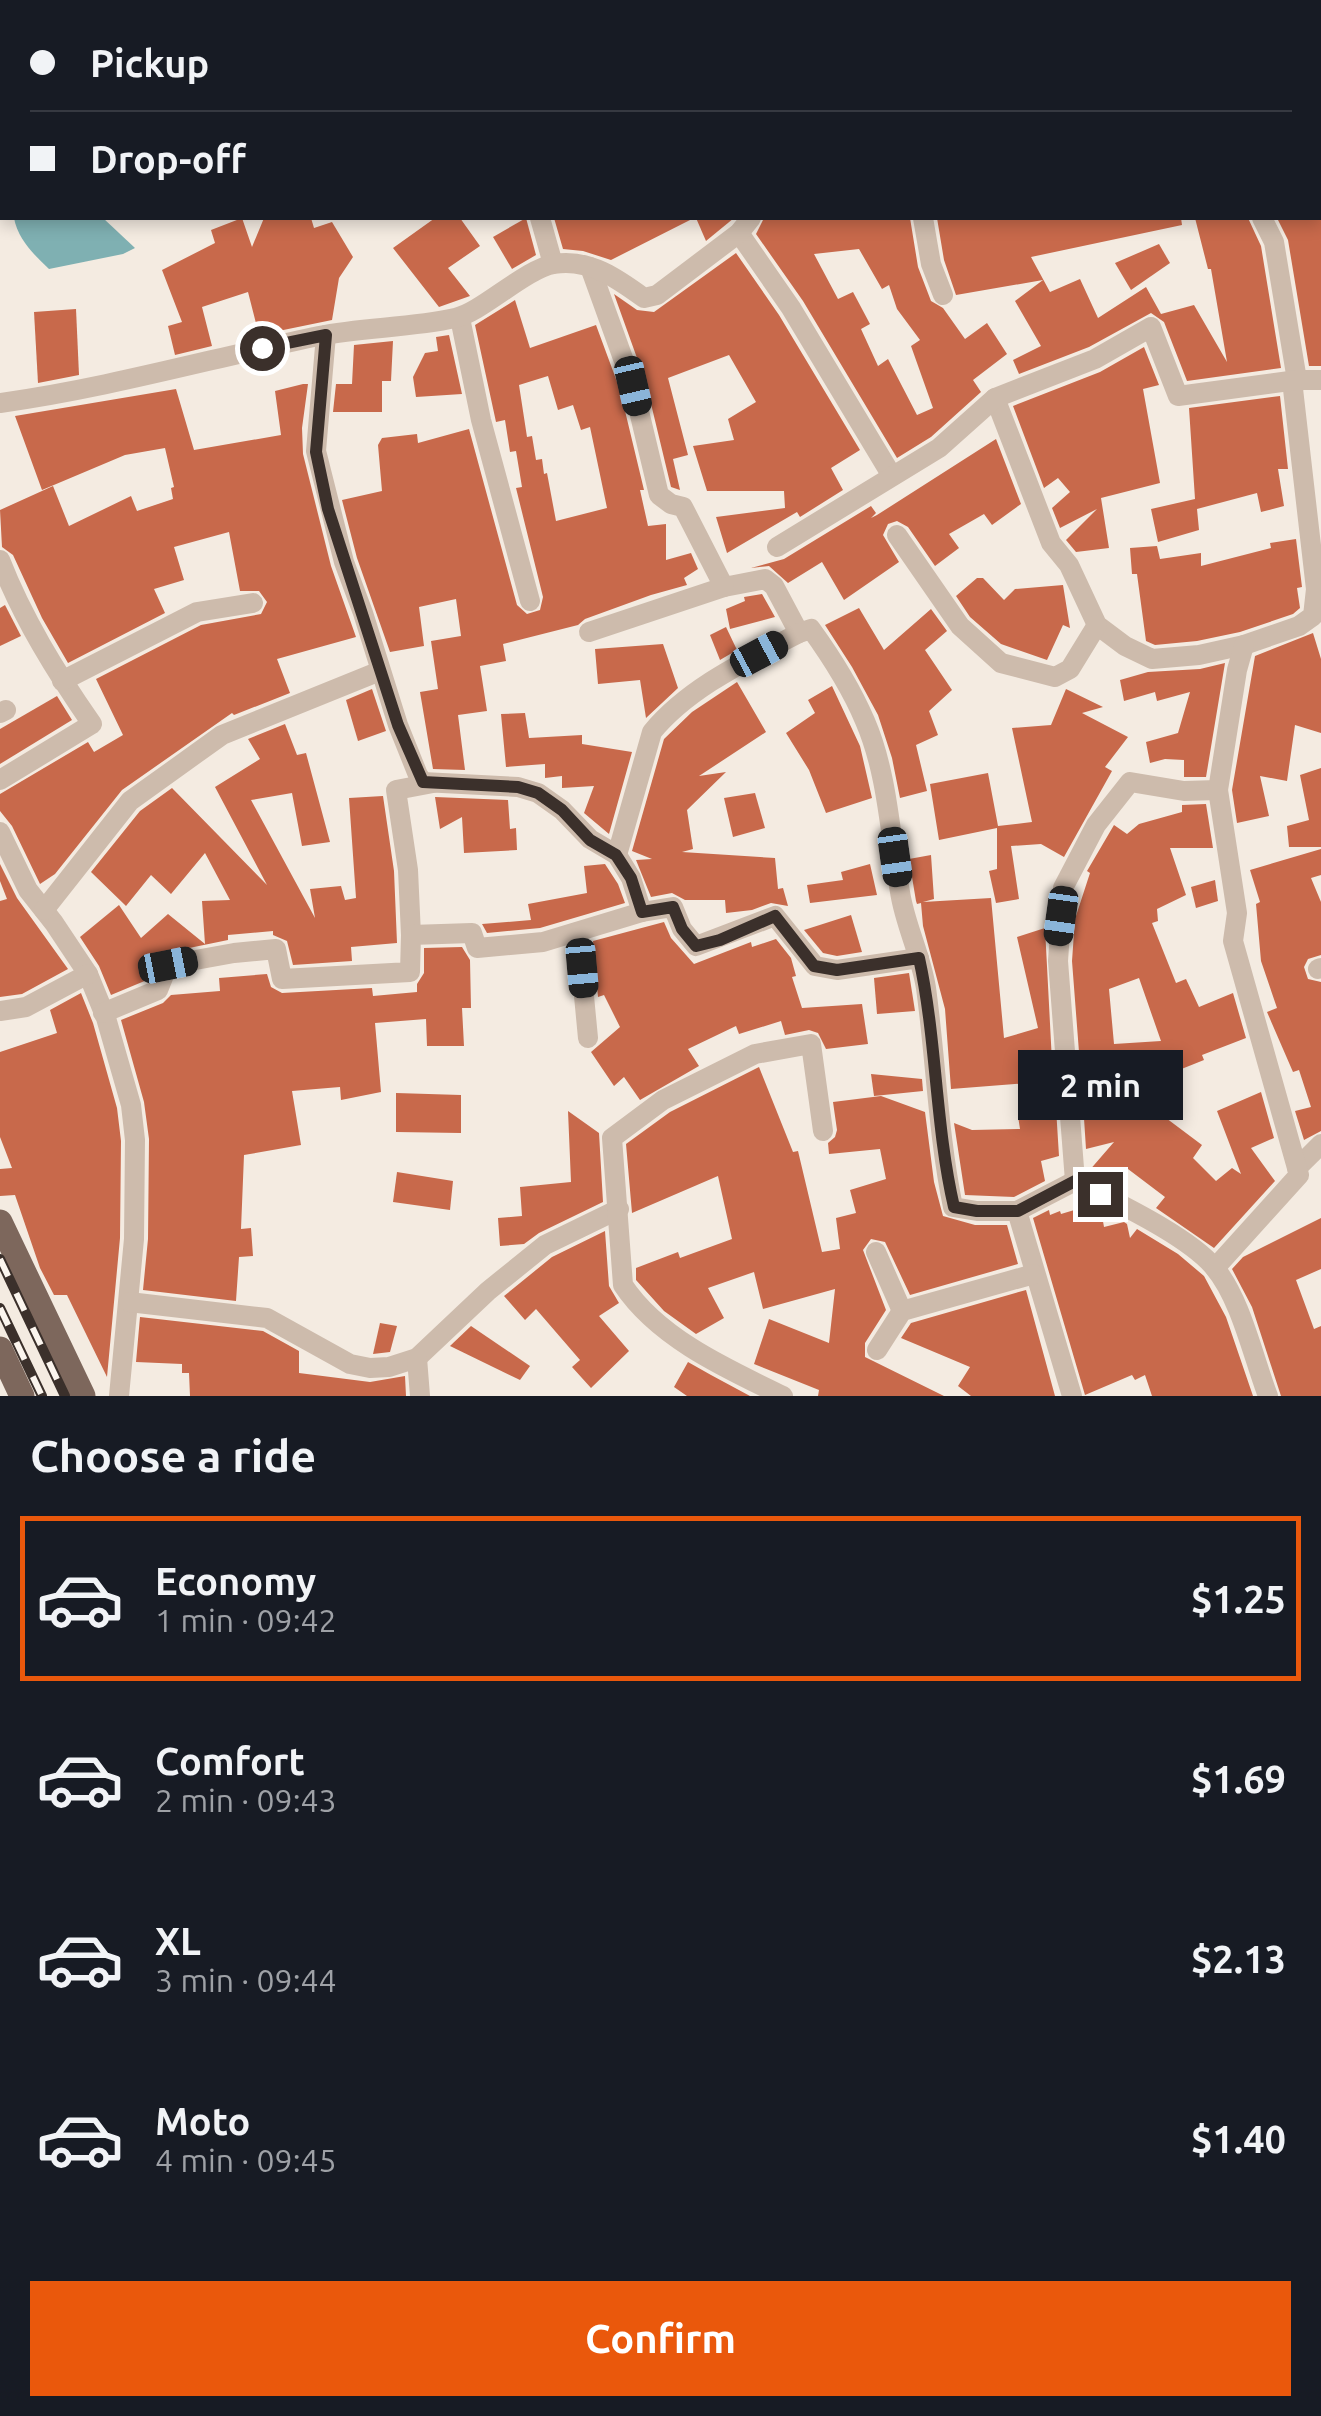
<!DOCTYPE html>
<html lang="en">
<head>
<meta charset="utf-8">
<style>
  :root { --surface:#171b24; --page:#242831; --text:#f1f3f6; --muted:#9ea1a6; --line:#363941; --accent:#ea580c }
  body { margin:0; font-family:Ubuntu,sans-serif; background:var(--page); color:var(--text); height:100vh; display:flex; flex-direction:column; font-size:38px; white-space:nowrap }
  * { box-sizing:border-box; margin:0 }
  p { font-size:32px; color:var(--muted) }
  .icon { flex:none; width:55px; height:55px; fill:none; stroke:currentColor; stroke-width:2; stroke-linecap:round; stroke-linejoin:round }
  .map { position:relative; height:1396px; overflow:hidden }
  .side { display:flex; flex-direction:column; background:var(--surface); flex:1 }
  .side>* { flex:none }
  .banner { position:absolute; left:0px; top:0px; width:1322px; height:220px; box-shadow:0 5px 15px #0003; display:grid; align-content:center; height:220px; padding:0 30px; background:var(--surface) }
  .end { position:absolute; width:45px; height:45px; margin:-22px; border:12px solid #3b302b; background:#fff; box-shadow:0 0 0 5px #fff }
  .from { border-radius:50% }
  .bubble { position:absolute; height:70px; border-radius:0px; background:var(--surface); box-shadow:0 5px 15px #0003; font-size:32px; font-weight:600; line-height:70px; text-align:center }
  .car { position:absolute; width:30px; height:60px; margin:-30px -15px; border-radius:12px; box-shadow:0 0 8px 2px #0007; background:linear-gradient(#222 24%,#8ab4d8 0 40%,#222 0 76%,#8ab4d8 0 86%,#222 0) }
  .banner b { display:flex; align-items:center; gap:35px; height:95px; font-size:38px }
  .banner b+b { border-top:2px solid var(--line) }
  .banner i { width:25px; height:25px; background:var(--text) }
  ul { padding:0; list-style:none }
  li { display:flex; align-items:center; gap:30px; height:165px; margin:0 20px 15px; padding:0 10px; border:5px solid transparent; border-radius:0px }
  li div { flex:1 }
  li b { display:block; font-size:38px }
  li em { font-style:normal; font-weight:600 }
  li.selected { border-color:var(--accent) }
  li>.icon { width:90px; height:90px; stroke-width:1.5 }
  h2 { padding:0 30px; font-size:45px; line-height:120px }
  .action { display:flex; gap:20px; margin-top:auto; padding:20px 30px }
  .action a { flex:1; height:115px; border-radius:0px; background:var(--accent); color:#fff; font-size:40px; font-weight:600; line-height:115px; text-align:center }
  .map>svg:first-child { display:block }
  .water { fill:#7fb0b2 }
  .building { fill:#c8694b; fill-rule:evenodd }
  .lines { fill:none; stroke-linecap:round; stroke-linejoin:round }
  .street { stroke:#cdbbac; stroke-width:20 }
  .primary { stroke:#7d675c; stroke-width:25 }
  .rail-casing { stroke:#3b302b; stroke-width:10 }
  .rail { stroke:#fbf5ee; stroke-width:6; stroke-dasharray:19; stroke-linecap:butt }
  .route { stroke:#3b302b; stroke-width:12 }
</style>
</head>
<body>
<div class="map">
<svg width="1321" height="1396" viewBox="0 0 1321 1396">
  <rect width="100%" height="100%" fill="#f4ebe1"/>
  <path class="water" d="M14,218H103L135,248L123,254L49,269C33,254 18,239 14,218Z"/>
  <g class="building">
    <polygon points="242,218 252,247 264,218 311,218 314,228 332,222 353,257 339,278 332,320 259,335 248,292 202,307 212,346 175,355 168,326 182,322 162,270 215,243 211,230"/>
    <polygon points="435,218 460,218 480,246 448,268 470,296 439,307 393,248"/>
    <polygon points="526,218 536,255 512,269 493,237"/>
    <polygon points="554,218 694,218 611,260 583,251 563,249"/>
    <polygon points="696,218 734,218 706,241"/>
    <path d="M764,218H910L918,267L931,301L943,308L965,339L987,323L1007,354L973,380L981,392L931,437L897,458L803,301L756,234ZM859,249L882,289L889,285L897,309L920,340L911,346L933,408L917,415L888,359L878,366L861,329L870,324L853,292L838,299L814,254Z"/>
    <polygon points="937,218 1181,218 1182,225 1031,257 1050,292 1080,279 1098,318 1146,287 1161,314 1194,305 1227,362 1211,269 1208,269 1195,218 1248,218 1261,246 1281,368 1187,381 1164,322 1151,313 1089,347 1019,374 1013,360 1041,346 1015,301 1043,280 956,295 944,260"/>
    <polygon points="1277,218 1321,218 1321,366 1309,366 1288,240"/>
    <polygon points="1159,244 1170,263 1131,290 1115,263"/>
    <polygon points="736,253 779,315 860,450 831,468 843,490 800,517 797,512 727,553 716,517 785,508 784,491 707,491 693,446 734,440 728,419 756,402 729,355 668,378 688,455 673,459 680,490 671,487 646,383 614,294 637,310 654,312"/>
    <path d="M515,300L530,348L596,325L620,390L644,490H640L648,526L666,524V560L691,553L698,569L684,578L687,585L651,595L585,619L578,625L503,644L506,661L480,666L487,711L458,715L465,770L433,769L420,692L438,689L431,641L461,636L456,599L419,607L424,646L390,652L357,558L342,500L382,491L378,445L382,438L417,434L418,443L469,429L517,605L527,614L540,610L543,597L516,488L522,487L516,451L510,452L505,420L496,422L475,325ZM548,376L558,410L573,405L581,430L590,427L607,508L556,521L547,473L544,474L542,459L536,460L532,436L527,437L519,385Z"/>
    <polygon points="76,309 79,375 38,383 34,312"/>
    <polygon points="449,335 462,394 416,397 413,377 425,353 438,351 436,337"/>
    <polygon points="393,341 391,381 382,381 382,412 333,412 336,384 352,384 354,345"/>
    <polygon points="1144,347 1159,385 1143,389 1160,483 1101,498 1109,548 1076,552 1066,540 1097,509 1060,528 1052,508 1070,492 1058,478 1044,488 1013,406 1100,372"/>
    <polygon points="303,384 308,384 302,428 303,454 331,566 356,637 277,659 290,693 234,715 232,713 122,790 55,874 40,884 12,826 0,811 0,794 88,742 94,752 123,735 96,679 201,625 261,614 267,602 259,591 240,591 229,532 174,547 184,580 154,589 165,613 68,663 42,618 13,555 2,547 0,510 53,486 69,526 131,496 137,511 173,499 171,488 174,487 165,448 125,455 42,490 15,416 176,389 194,450 281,435 275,391"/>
    <polygon points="1280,396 1288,469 1278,469 1284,506 1261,512 1257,493 1197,509 1199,530 1158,542 1151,509 1195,499 1189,408"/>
    <polygon points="996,439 1021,504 992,525 984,514 949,534 959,548 935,566 908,527 897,521 888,524 883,535 899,562 844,600 822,562 788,583 769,566 751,568 784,559 871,506 876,513 871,518 877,515"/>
    <polygon points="1296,539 1302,587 1297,588 1300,608 1293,614 1240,632 1197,641 1155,645 1146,641 1137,574 1132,574 1130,548 1157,546 1160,559 1201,553 1201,566 1271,548 1270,543"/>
    <polygon points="977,578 983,578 1004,600 1015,589 1063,585 1070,628 1063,625 1047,660 1001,644 970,617 956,596"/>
    <polygon points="762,594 775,617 730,629 726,609 745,601 744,597"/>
    <polygon points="5,605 21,636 0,646 0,608"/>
    <polygon points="859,608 884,650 931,609 947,631 925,650 952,690 929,711 938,735 916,745 927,791 900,798 892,758 878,715 852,667 825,625"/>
    <polygon points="726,627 737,650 720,660 710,635"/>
    <polygon points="1313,633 1321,659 1321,733 1295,725 1287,781 1260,776 1269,816 1237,823 1232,790 1255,656"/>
    <polygon points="663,644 678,688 646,718 640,680 598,684 595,649"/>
    <polygon points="1225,663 1206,777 1184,777 1184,760 1165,759 1150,763 1146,742 1178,733 1190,692 1157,701 1155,692 1124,701 1120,680 1148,672 1200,669"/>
    <polygon points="737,682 766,732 699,776 726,772 687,810 693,849 682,852 775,858 778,889 783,888 788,906 771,903 752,910 726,913 725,900 685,900 672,893 651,897 636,860 652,859 632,851 664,739 692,712"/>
    <polygon points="832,686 860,746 872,798 826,813 809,770 786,733 815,713 808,700"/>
    <polygon points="372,689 386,731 358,741 346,700"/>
    <polygon points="1066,689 1103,707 1082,713 1128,737 1105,767 1112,771 1064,857 1041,844 1011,846 1019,899 996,903 989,871 997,869 997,828 939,840 930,784 988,773 998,826 1032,822 1012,728 1051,725"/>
    <polygon points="57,696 72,720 0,764 0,729"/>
    <polygon points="525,713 529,738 582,735 582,744 632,752 609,834 584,813 594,786 562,788 562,776 545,778 545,764 506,767 501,714"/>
    <polygon points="285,724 297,755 306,753 330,842 302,846 292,793 251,800 315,918 310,889 341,886 345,900 356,898 349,798 383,796 394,871 397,943 351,947 352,961 293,965 287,941 273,935 273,931 228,935 228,940 160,954 152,964 147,980 111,995 99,966 80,937 119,905 141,938 168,914 205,944 202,901 230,900 205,853 171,894 151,875 126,906 91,872 140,811 172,788 267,885 215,787 260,759 248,739"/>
    <polygon points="1321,768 1321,847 1289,847 1287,826 1309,820 1300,775"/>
    <polygon points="755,793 765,828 733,837 724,798"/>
    <polygon points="435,797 508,800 510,829 516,828 517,850 464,853 462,817 440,829"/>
    <path d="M1206,804L1213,848H1170L1186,895L1157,909L1158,921L1152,923L1176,983L1186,979L1199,1007L1233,993L1246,1038L1202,1055L1204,1060L1154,1080L1151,1083L1154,1109L1202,1145L1193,1158L1216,1181L1232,1168L1241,1174L1217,1111L1261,1092L1274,1138L1251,1148L1275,1181L1214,1248L1156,1208L1165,1197L1128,1169L1113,1185L1088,1172L1114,1142L1086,1149L1083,1103L1126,1094L1123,1075L1081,1078L1072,961L1075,919L1090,873L1087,871L1114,825L1127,834L1139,824L1182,812V805ZM1139,978L1161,1041L1114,1044L1109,989Z"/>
    <polygon points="1321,849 1321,875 1311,878 1321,902 1321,955 1308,959 1304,967 1308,979 1321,982 1321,1131 1304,1140 1295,1111 1311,1107 1299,1070 1293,1072 1267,1012 1277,1008 1261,961 1256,904 1260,902 1250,870"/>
    <polygon points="931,855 934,899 923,902 991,898 1004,1038 1038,1028 1017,937 1045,928 1053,1081 951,1089 945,1009 923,926 921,903 917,904 916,901 909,859"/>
    <polygon points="0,864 17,898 68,969 22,994 0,997 0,901 7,899 0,881"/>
    <polygon points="605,864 618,884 625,903 540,928 487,933 482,924 531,920 528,904 587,893 584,866"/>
    <polygon points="870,864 877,895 810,903 807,885 843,880 841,872"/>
    <polygon points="1215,880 1218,901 1196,908 1191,887"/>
    <polygon points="851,915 862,952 837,956 823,953 804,930"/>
    <polygon points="664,922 671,938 694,964 751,942 752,947 776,939 791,958 796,976 792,977 802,1008 862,1004 868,1044 826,1049 818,1033 809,1030 785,1035 781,1021 739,1034 736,1026 688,1049 699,1066 640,1100 624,1077 614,1086 591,1052 620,1027 604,995 598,997 593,941"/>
    <polygon points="462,947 470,960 471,1008 462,1008 464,1046 427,1046 426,1019 375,1023 381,1092 341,1100 340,1087 292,1091 301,1145 244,1155 241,1229 251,1228 253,1256 239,1257 236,1301 143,1290 148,1239 149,1139 144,1102 121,1020 163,1003 171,995 220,991 219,978 267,974 271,987 282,993 372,988 373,996 417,992 417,984 424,973 424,948"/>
    <polygon points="909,973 915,1011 877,1014 874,978"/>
    <polygon points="81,993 93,1023 117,1108 121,1141 120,1238 107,1377 67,1295 54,1295 40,1268 15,1195 0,1196 0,1169 12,1168 0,1137 0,1052 57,1033 50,1010"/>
    <polygon points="759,1067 793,1152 798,1151 822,1252 840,1249 836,1218 856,1213 850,1190 886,1179 880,1149 829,1154 828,1143 835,1137 837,1130 833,1102 881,1096 925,1112 934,1182 943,1216 975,1225 1007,1225 1018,1264 910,1295 885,1242 871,1239 863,1250 886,1310 865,1343 865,1357 944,1396 818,1396 819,1390 754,1364 769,1319 829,1343 835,1289 763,1309 754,1272 708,1288 724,1318 696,1334 664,1311 636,1280 636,1268 678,1252 680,1258 732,1239 718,1176 632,1213 626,1144 670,1112"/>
    <polygon points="871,1074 922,1079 923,1091 874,1096"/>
    <polygon points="396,1093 461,1095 461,1133 396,1132"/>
    <polygon points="1056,1108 1059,1156 1041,1161 1045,1181 1014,1197 965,1195 954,1123 972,1130 1020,1129 1018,1116"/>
    <polygon points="568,1111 599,1133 603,1202 539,1233 524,1244 500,1246 498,1218 522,1216 520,1187 571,1182"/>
    <polygon points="397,1172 453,1181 450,1210 393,1202"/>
    <polygon points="1091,1205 1101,1210 1104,1227 1124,1222 1127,1224 1130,1238 1137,1229 1178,1254 1204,1276 1226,1317 1253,1396 1152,1396 1145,1375 1135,1380 1132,1375 1085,1395 1033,1218 1049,1210 1050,1215 1060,1211 1061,1214"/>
    <polygon points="1321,1218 1321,1269 1296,1280 1314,1329 1321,1326 1321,1396 1281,1396 1252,1307 1232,1269 1243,1257"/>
    <polygon points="605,1231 609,1286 619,1303 599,1316 629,1351 591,1388 572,1367 580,1360 536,1309 525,1320 504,1296 552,1257"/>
    <polygon points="1026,1290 1055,1396 971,1396 958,1386 970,1367 901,1338 911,1323"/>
    <polygon points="140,1317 263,1331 299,1351 299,1373 370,1382 405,1376 406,1396 190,1396 189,1373 182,1373 182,1364 136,1362"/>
    <polygon points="380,1323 397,1326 390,1352 373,1354"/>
    <polygon points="471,1326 530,1366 520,1380 450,1346"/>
    <polygon points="688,1362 711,1375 750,1396 687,1396 674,1387"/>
  </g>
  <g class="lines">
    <g class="street">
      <polyline points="42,0 42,2"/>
      <polyline points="477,0 478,2"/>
      <polyline points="1004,0 1004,2"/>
      <polyline points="1183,0 1184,2"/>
      <polyline points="191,2 194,0"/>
      <polyline points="371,2 374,0"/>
      <polyline points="540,218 553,264"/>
      <polyline points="923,218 931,264 943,295"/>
      <polyline points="739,233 791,308 892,476"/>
      <path d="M590,267L633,386L659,495L671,504L683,507L724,587L765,579L774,586L799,633L811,629C832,658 851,688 865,721C888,774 890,836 900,892C905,925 921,955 926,988C936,1061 938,1134 953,1207L977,1211H1017L1075,1181"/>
      <polyline points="460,318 481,420 530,601"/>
      <polyline points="326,335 316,451 344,562 363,613 398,725 418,775 423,782 518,787 538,793 562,810 590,839 617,855 631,878 642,912"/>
      <polyline points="995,398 1051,543 1069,565 1097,625 1125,646 1152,659 1199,655 1244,645 1299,626 1313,616 1316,589 1293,389 1297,380 1274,242 1262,218"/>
      <path d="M0,403C108,388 213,358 319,336C364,327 410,328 455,318C481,313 525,269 554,264C589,258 618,279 644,298L657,295L739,233L751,218"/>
      <polyline points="897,535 960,626 1001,663 1055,677 1070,669 1097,625"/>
      <polyline points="777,547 939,448 995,398 1095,359 1151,327 1178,396 1297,380 1321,380"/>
      <path d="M0,560C23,619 56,672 92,724L0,780"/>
      <polyline points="589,632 724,587"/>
      <polyline points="62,681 197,612 253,603"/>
      <polyline points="0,713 6,710"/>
      <path d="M1218,790L1184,791L1130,782L1096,825L1063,888L1058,961L1075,1181C1113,1201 1187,1235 1214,1267C1241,1299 1253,1357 1268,1396"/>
      <polyline points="0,832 28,890 54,923 88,974 106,1018 131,1105 135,1140 134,1239 119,1396"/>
      <path d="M617,855L652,732C689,687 748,660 799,633"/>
      <polyline points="44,910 130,801 222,735 380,671"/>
      <polyline points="578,933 588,1038"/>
      <polyline points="411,935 408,870 396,790 433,783"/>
      <polyline points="1318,969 1321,968"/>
      <polyline points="0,1011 26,1007 88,974"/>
      <polyline points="103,1013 158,990 168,965 234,953 276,949 282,979 410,972 411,935 472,933 477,948 543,942 642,912 673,907 682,929 696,946 775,916 815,966 837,970 919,958"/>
      <polyline points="1297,1168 1321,1144"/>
      <polyline points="1017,1211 1072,1396"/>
      <polyline points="876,1252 902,1311"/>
      <polyline points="1215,1268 1299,1175 1233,941 1237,913 1218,790 1237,670 1244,645"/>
      <polyline points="129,1302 267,1318 350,1364 370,1368 389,1367 417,1358 488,1291 545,1245 619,1209"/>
      <polyline points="877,1350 902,1311 1034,1274"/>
      <polyline points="417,1358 420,1396"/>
      <path d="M783,1396C727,1369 658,1338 623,1285L612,1138L663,1100L755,1054L811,1044L823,1131"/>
    </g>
    <g class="primary">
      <polyline points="0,1222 83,1396"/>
      <polyline points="0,1349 22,1396"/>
    </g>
    <defs>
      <g id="rail">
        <polyline points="0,1259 65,1396"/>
        <polyline points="0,1308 42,1396"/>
      </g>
    </defs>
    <use href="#rail" class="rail-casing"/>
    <use href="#rail" class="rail"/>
  </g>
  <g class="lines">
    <path class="route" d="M262,348L326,335L316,452L328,509L398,725L423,782L518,787L538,793L562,810L590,840L616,855L631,878L642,912L673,907L682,929L696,946L720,940L775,916L814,966L837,970L919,958C937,1040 935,1125 954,1207L977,1211H1018L1075,1181L1100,1194"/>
  </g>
</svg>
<i class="end from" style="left:262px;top:348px"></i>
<i class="end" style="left:1100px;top:1194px"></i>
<div class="bubble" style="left:1018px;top:1050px;width:165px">2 min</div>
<i class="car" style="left:633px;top:386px;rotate:167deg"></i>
<i class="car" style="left:759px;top:654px;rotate:62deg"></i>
<i class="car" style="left:895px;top:857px;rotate:172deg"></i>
<i class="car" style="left:1061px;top:916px;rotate:188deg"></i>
<i class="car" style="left:168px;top:965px;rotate:79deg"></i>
<i class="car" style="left:582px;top:968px;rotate:175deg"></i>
<div class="banner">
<b><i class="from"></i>Pickup</b>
<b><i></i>Drop-off</b>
</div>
</div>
<section class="side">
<h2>Choose a ride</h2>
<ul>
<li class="selected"><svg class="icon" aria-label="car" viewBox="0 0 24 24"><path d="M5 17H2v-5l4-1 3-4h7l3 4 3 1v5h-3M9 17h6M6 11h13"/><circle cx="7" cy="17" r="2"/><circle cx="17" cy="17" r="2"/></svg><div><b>Economy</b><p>1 min · 09:42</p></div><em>$1.25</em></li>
<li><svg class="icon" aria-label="car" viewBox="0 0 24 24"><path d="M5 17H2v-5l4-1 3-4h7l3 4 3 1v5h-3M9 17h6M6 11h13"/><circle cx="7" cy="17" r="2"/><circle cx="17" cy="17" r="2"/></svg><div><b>Comfort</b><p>2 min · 09:43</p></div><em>$1.69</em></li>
<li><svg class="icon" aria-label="car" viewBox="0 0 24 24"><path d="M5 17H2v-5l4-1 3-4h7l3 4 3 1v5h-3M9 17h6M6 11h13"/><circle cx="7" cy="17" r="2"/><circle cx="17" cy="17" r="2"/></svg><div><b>XL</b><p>3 min · 09:44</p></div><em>$2.13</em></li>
<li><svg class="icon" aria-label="car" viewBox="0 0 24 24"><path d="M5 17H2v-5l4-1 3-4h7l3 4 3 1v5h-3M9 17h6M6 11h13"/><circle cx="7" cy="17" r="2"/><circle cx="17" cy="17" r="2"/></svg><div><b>Moto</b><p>4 min · 09:45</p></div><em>$1.40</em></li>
</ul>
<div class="action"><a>Confirm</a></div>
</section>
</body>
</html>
